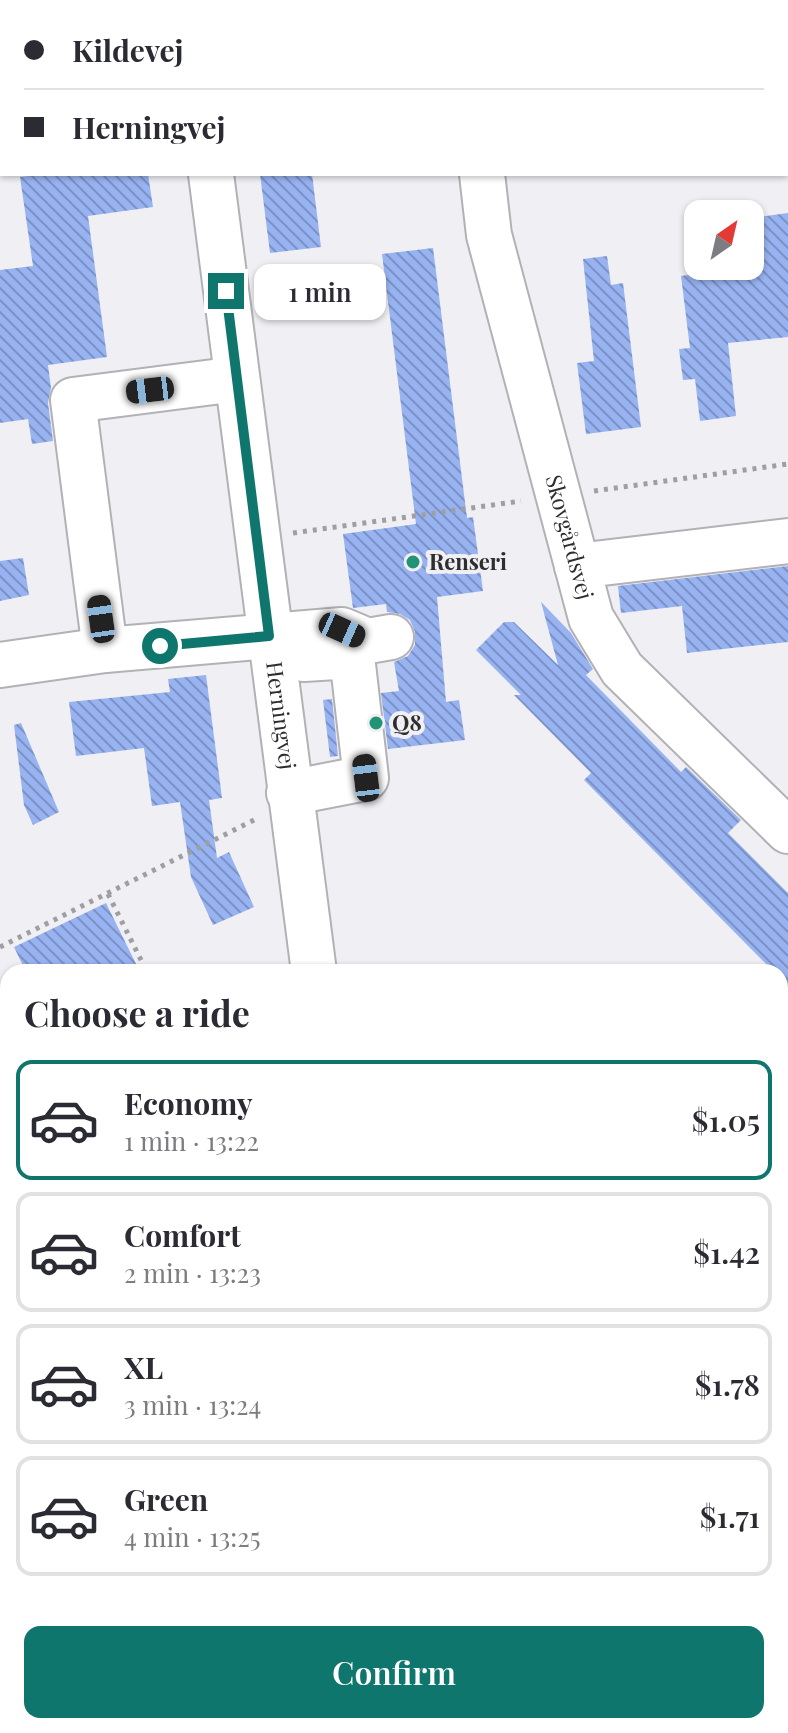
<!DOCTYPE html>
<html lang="en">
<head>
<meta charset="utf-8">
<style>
  :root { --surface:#fff; --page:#f7f7f7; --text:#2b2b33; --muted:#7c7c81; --line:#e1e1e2; --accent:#0f766e }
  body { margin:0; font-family:"Playfair Display",serif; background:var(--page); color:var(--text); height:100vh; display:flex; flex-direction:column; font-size:30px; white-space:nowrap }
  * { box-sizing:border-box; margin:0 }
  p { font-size:26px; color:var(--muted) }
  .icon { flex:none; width:44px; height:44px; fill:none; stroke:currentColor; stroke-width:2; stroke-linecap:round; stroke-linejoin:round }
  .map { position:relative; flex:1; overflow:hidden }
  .side { position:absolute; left:0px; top:964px; width:788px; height:770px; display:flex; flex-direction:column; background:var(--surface); border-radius:24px 24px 0 0; box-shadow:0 2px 6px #0004 }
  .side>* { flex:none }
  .guide { position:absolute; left:0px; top:0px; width:788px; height:176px; box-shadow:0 2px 6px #0004; display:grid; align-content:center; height:176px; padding:0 24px; background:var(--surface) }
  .needle { width:52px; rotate:34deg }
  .fabs { position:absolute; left:684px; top:200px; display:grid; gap:16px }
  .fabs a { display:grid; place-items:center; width:80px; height:80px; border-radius:16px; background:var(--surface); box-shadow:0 2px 6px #0004; font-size:40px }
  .end { position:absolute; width:36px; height:36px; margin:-18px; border:10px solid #0f766e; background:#fff; box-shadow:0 0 0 4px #fff }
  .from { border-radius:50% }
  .bubble { position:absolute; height:56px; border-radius:16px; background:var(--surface); box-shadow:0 2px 6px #0004; font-size:26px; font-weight:600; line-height:56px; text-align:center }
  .car { position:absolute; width:24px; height:48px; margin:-24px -12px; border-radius:10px; box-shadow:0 0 6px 2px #0007; background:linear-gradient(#222 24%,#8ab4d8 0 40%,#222 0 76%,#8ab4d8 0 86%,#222 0) }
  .guide b { display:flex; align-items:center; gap:28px; height:76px; font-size:30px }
  .guide b+b { border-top:2px solid var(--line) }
  .guide i { width:20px; height:20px; background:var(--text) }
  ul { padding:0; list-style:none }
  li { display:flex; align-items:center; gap:24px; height:120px; margin:0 16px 12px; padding:0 8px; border:4px solid var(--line); border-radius:16px }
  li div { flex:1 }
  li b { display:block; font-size:30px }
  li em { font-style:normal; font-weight:600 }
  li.selected { border-color:var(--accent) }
  li>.icon { width:72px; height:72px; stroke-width:1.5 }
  h2 { padding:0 24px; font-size:36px; line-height:96px }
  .primary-button { display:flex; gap:16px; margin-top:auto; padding:16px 24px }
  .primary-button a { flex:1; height:92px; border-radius:16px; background:var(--accent); color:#fff; font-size:32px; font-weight:600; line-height:92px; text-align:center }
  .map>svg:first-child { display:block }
  .forest { fill:url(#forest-crowns) }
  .building { fill:url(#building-back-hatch) }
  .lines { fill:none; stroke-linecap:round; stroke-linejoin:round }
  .minor-casing { stroke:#b2b2b6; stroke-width:48 }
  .path { stroke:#9f9ea1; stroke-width:5; stroke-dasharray:4 6; stroke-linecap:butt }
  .minor { stroke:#fff; stroke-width:44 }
  .route { stroke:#0f766e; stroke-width:10 }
  .poi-dot { fill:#219477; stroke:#f0eff3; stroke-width:3 }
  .labels { text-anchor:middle; stroke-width:8; stroke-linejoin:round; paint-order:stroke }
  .street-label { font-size:22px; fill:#2e2e2f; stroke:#f0eff3 }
  .poi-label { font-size:22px; font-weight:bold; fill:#2e2e2f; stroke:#f0eff3; text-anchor:start }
</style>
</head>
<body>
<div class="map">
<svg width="788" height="1733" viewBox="0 0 788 1733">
  <defs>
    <pattern id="forest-crowns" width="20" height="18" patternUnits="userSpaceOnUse" patternTransform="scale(2)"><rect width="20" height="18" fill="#f5b3e3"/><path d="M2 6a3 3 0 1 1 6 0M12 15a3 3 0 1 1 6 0" fill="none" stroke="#d29ac3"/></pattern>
    <pattern id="building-back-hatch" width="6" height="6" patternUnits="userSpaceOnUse" patternTransform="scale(2)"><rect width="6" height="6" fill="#98b3f1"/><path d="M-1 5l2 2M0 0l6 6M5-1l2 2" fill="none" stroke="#7c92c4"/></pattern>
  </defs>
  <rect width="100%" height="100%" fill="#f0eff3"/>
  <polygon class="forest" points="788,1223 788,1733 445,1733 445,1726 780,1726 780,1227"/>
  <g class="building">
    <polygon points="44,174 148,174 153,207 88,216 107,357 48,365 51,388 48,403 53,441 32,444 28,419 0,423 0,270 33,266 20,177"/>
    <polygon points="260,174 312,174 321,247 270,253"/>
    <polygon points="788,213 788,337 728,343 736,416 700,421 695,379 683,380 679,349 690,348 681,276 757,265 752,218"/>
    <polygon points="433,248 467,518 473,517 483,591 437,597 446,702 459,700 465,740 388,749 381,693 399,691 394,662 408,656 415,645 415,632 410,620 400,614 387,612 386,604 353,608 343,534 416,524 382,254"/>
    <polygon points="607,256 611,285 623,283 641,427 586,434 577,363 594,361 583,259"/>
    <polygon points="23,558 29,595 0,601 0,561"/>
    <polygon points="788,566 788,642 687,653 682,606 621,613 618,586"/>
    <polygon points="541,602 571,633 593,669 586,675 681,772 686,767 741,820 728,833 788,893 788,987 780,979 780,972 774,972 584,780 591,773 514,695 521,695 476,650 504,622 514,622 558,665"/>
    <polygon points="206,675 222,798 209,800 217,858 229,852 254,907 213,925 191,877 180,802 152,806 144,748 76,756 69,702 170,692 168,679"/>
    <polygon points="332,699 338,756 330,757 323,700"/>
    <polygon points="21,723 59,812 33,825 24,805 14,725"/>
    <polygon points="106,903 140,972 26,972 14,947"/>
  </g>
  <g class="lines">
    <defs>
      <g id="minor">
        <polyline points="189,0 189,2"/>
        <polyline points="460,0 460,2"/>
        <path id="s1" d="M211,174L314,972"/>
        <path id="s2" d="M482,174L489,235L591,618L622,669L788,831"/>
        <polyline points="577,566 788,541"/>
        <polyline points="105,650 73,400 237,379"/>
        <polyline points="0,665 105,650 342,630 368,641 391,637"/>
        <polyline points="289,793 366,778 352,656 304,659"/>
        <polyline points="780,1084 788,1053"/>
        <polyline points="0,1362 8,1361"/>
        <polyline points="346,1726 347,1733"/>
        <polyline points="410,1726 411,1733"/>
      </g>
    </defs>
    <use href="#minor" class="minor-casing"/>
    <g class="path">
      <polyline points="42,2 46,0"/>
      <polyline points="0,22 2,21"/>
      <polyline points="594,491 788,464"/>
      <polyline points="293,533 521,501"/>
      <polyline points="108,894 147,972"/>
      <polyline points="0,947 258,818"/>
      <polyline points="780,1221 788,1217"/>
      <polyline points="780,1611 788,1619"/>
    </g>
    <use href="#minor" class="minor"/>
  </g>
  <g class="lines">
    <polyline class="route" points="160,646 269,636 226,291"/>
  </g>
  <g class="poi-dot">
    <circle cx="413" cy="562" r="8"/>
    <circle cx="376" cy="723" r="8"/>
  </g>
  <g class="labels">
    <g class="street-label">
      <text dy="8" stroke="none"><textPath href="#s2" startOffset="374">Skovgårdsvej</textPath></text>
      <text dy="8" stroke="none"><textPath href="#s1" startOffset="546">Herningvej</textPath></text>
    </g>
    <g class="poi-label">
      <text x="429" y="570">Renseri</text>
      <text x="392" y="731">Q8</text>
    </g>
  </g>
</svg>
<div class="fabs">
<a><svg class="needle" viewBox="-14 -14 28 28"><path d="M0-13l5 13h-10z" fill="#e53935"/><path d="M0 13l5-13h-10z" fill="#7c7c81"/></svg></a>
</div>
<i class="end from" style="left:160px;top:646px"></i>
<i class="end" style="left:226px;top:291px"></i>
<div class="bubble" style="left:254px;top:264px;width:132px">1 min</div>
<i class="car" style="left:150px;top:390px;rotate:263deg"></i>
<i class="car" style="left:101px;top:619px;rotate:352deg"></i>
<i class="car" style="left:342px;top:630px;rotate:114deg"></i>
<i class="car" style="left:366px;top:778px;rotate:353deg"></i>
<div class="guide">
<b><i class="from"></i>Kildevej</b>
<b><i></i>Herningvej</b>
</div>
<section class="side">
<h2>Choose a ride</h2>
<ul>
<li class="selected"><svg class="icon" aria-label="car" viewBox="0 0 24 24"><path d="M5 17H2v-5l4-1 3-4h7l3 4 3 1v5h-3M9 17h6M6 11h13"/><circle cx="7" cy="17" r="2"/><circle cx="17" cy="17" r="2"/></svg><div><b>Economy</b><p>1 min · 13:22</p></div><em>$1.05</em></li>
<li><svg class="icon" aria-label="car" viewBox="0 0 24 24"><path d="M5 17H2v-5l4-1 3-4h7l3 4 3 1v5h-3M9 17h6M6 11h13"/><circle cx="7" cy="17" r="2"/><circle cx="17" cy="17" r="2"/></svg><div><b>Comfort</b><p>2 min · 13:23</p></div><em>$1.42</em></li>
<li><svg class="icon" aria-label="car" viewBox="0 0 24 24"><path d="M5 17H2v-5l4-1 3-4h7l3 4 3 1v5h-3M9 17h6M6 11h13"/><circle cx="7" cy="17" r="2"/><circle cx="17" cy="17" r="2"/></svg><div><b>XL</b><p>3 min · 13:24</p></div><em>$1.78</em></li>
<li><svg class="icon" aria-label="car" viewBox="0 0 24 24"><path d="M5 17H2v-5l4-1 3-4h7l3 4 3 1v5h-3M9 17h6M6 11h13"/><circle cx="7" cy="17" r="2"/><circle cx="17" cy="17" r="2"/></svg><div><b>Green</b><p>4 min · 13:25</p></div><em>$1.71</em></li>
</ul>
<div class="primary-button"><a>Confirm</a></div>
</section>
</div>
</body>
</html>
